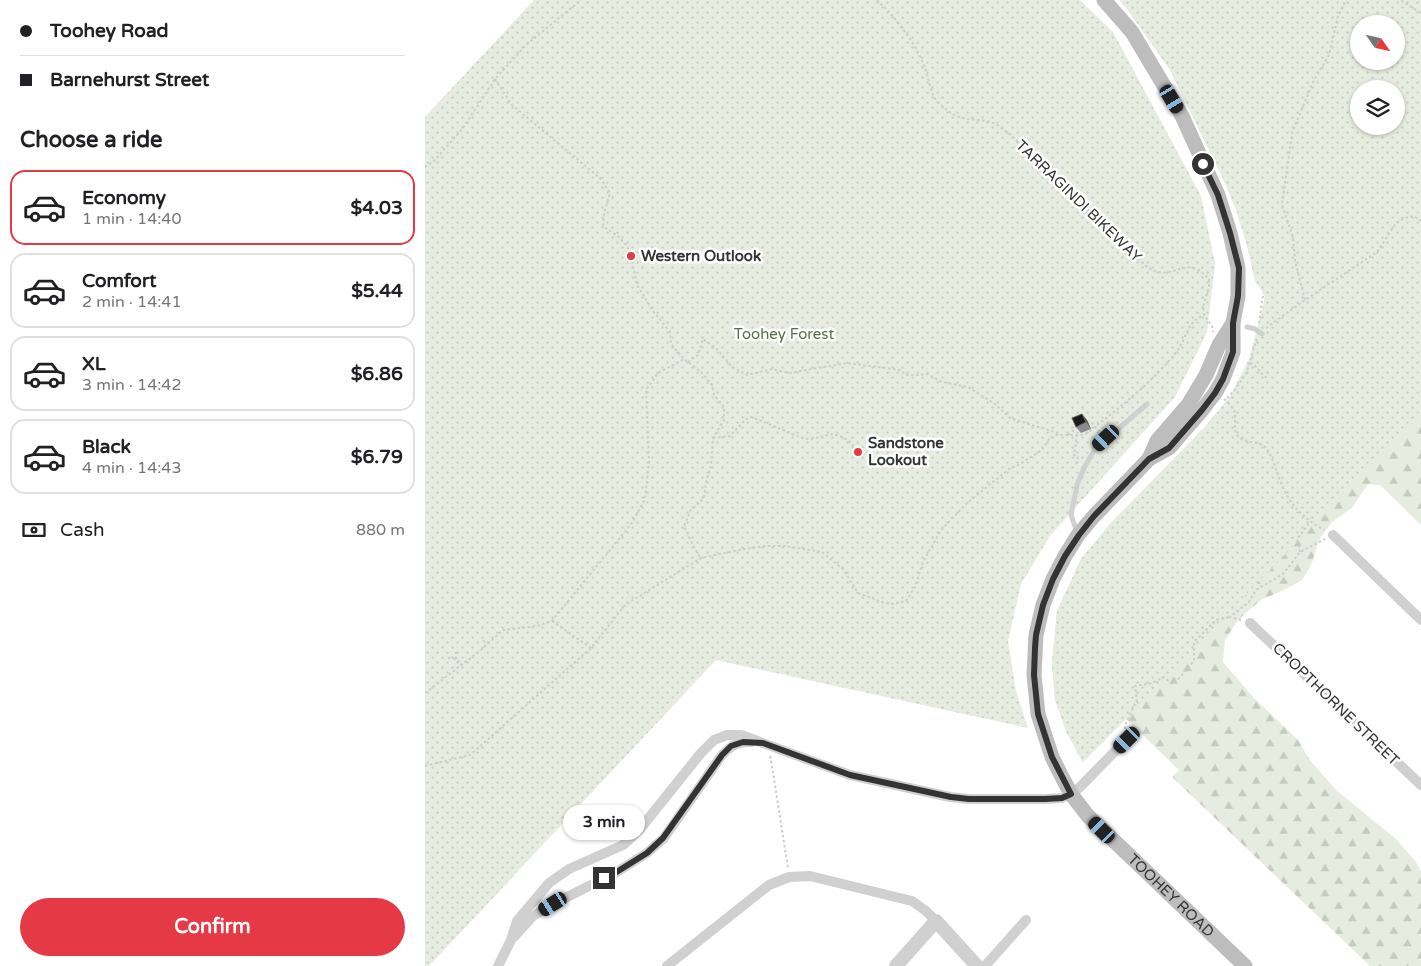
<!DOCTYPE html>
<html lang="en">
<head>
<meta charset="utf-8">
<style>
  :root { --surface:#fff; --page:#f6f6f6; --text:#202124; --muted:#757577; --line:#e0e0e0; --accent:#e63946 }
  body { margin:0; font-family:"Varela Round",sans-serif; background:var(--page); color:var(--text); height:100vh; display:flex; flex-direction:column; font-size:19px; white-space:nowrap }
  * { box-sizing:border-box; margin:0 }
  p { font-size:16px; color:var(--muted) }
  .icon { flex:none; width:28px; height:28px; fill:none; stroke:currentColor; stroke-width:2; stroke-linecap:round; stroke-linejoin:round }
  .map { position:relative; flex:1; overflow:hidden }
  .drawer { display:flex; flex-direction:column; background:var(--surface); width:425px }
  .drawer>* { flex:none }
  .hud { display:grid; align-content:center; height:110px; padding:0 20px; background:var(--surface) }
  .needle { width:32px; rotate:124deg }
  .tools { position:absolute; left:925px; top:15px; display:grid; gap:10px }
  .tools a { display:grid; place-items:center; width:55px; height:55px; border-radius:50%; background:var(--surface); box-shadow:0 1px 4px #0004; font-size:25px }
  .end { position:absolute; width:22px; height:22px; margin:-11px; border:6px solid #333; background:#fff; box-shadow:0 0 0 2px #fff }
  .from { border-radius:50% }
  .bubble { position:absolute; height:35px; border-radius:18px; background:var(--surface); box-shadow:0 1px 4px #0004; font-size:16px; font-weight:800; line-height:35px; text-align:center }
  .car { position:absolute; width:15px; height:30px; margin:-15px -8px; border-radius:6px; box-shadow:0 0 4px 1px #0007; background:linear-gradient(#222 24%,#8ab4d8 0 40%,#222 0 76%,#8ab4d8 0 86%,#222 0) }
  .hud b { display:flex; align-items:center; gap:18px; height:48px; font-size:19px }
  .hud b+b { border-top:1px solid var(--line) }
  .hud i { width:12px; height:12px; background:var(--text) }
  ul { padding:0; list-style:none }
  li { display:flex; align-items:center; gap:15px; height:75px; margin:0 10px 8px; padding:0 10px; border:2px solid var(--line); border-radius:15px }
  li div { flex:1 }
  li b { display:block; font-size:19px }
  li em { font-style:normal; font-weight:800 }
  li.current { border-color:var(--accent) }
  li>.icon { width:45px; height:45px; stroke-width:1.5 }
  h2 { padding:0 20px; font-size:22px; line-height:60px }
  .pay { display:flex; align-items:center; gap:12px; height:55px; padding:0 20px; font-size:19px }
  .pay p { margin-inline-start:auto }
  .cta { display:flex; gap:10px; margin-top:auto; padding:10px 20px }
  .cta a { flex:1; height:58px; border-radius:30px; background:var(--accent); color:#fff; font-size:20px; font-weight:800; line-height:58px; text-align:center }
  main { display:flex; flex:1; min-height:0 }
  .map>svg:first-child { display:block }
  .forest { fill:url(#forest-firs); fill-rule:evenodd }
  .park { fill:url(#park-dots); fill-rule:evenodd }
  .lines { fill:none; stroke-linecap:round; stroke-linejoin:round }
  .path { stroke:#cdcdcd; stroke-width:2; stroke-dasharray:2.5 2.5; stroke-linecap:butt }
  .service { stroke:#d0d0d0; stroke-width:5 }
  .minor { stroke:#d0d0d0; stroke-width:10 }
  .tertiary { stroke:#d0d0d0; stroke-width:14 }
  .secondary { stroke:#bdbdbd; stroke-width:15 }
  .wall { fill:#8c8c8c }
  .shaded-wall { fill:#5f5f5f }
  .building { fill:#1a1a1a; stroke:#5f5f5f }
  .route { stroke:#333; stroke-width:6 }
  .poi-dot { fill:#e63946; stroke:#fff; stroke-width:2 }
  .labels { text-anchor:middle; stroke-width:5; stroke-linejoin:round; paint-order:stroke }
  .street-label { font-size:15px; fill:#333; stroke:#fff }
  .poi-label { font-size:15px; font-weight:bold; fill:#333; stroke:#fff; text-anchor:start }
  .park-label { font-size:15px; fill:#56703f; stroke:#fff }
</style>
</head>
<body>
<main>
<section class="drawer">
<div class="hud">
<b><i class="from"></i>Toohey Road</b>
<b><i></i>Barnehurst Street</b>
</div>
<h2>Choose a ride</h2>
<ul>
<li class="current"><svg class="icon" aria-label="car" viewBox="0 0 24 24"><path d="M5 17H2v-5l4-1 3-4h7l3 4 3 1v5h-3M9 17h6M6 11h13"/><circle cx="7" cy="17" r="2"/><circle cx="17" cy="17" r="2"/></svg><div><b>Economy</b><p>1 min · 14:40</p></div><em>$4.03</em></li>
<li><svg class="icon" aria-label="car" viewBox="0 0 24 24"><path d="M5 17H2v-5l4-1 3-4h7l3 4 3 1v5h-3M9 17h6M6 11h13"/><circle cx="7" cy="17" r="2"/><circle cx="17" cy="17" r="2"/></svg><div><b>Comfort</b><p>2 min · 14:41</p></div><em>$5.44</em></li>
<li><svg class="icon" aria-label="car" viewBox="0 0 24 24"><path d="M5 17H2v-5l4-1 3-4h7l3 4 3 1v5h-3M9 17h6M6 11h13"/><circle cx="7" cy="17" r="2"/><circle cx="17" cy="17" r="2"/></svg><div><b>XL</b><p>3 min · 14:42</p></div><em>$6.86</em></li>
<li><svg class="icon" aria-label="car" viewBox="0 0 24 24"><path d="M5 17H2v-5l4-1 3-4h7l3 4 3 1v5h-3M9 17h6M6 11h13"/><circle cx="7" cy="17" r="2"/><circle cx="17" cy="17" r="2"/></svg><div><b>Black</b><p>4 min · 14:43</p></div><em>$6.79</em></li>
</ul>
<div class="pay"><svg class="icon" aria-label="cash" viewBox="0 0 24 24"><path d="M3 7h18v10H3z"/><circle cx="12" cy="12" r="2"/></svg>Cash<p>880 m</p></div>
<div class="cta"><a>Confirm</a></div>
</section>
<div class="map">
<svg width="996" height="966" viewBox="0 0 996 966">
  <defs>
    <pattern id="forest-firs" width="22" height="20" patternUnits="userSpaceOnUse" patternTransform="scale(1.25)"><rect width="22" height="20" fill="#e6ecdf"/><path d="M5 1l3.5 6h-7zM16 11l3.5 6h-7z" fill="#c6cbc0"/></pattern>
    <pattern id="park-dots" width="8" height="8" patternUnits="userSpaceOnUse" patternTransform="scale(1.25)"><rect width="8" height="8" fill="#e6ecdf"/><path d="M2 2h.1M6 6h.1" fill="none" stroke="#c6cbc0" stroke-width="1.8" stroke-linecap="round"/></pattern>
  </defs>
  <rect width="100%" height="100%" fill="#fff"/>
  <path class="forest" d="M694,0H996V525L955,485L943,484L927,508L907,522L895,538L886,565L877,580L861,589L836,600L813,620L800,640L798,662L828,697L873,740L884,759L911,790L971,839L991,862L996,872V966H945L747,777L754,770L701,719L658,762L642,733L630,700L627,663L632,611L656,559L685,524L779,428L804,398L820,411L840,296L838,294L811,209L794,170L745,70L703,10ZM934,24H971V61H934ZM934,89H971V126H934Z"/>
  <g class="park">
    <polygon points="109,0 655,0 688,32 776,196 790,263 782,332 750,397 625,536 596,584 583,641 591,691 603,728 291,660 4,966 0,966 0,117"/>
    <path d="M694,0H996V415L658,762L642,733L630,700L627,663L632,611L656,559L685,524L779,428L804,398L824,359L838,307L840,296L830,281L822,246L811,209L794,170L745,70L703,10ZM934,24H971V61H934ZM934,89H971V126H934Z"/>
  </g>
  <g class="lines">
    <g class="path">
      <path d="M452,0C471,18 489,41 499,65C504,77 504,92 512,101C520,110 530,117 542,119C550,120 560,120 568,123C575,126 581,132 587,136L722,267C750,285 758,251 784,279V287L778,307L779,315L787,326L788,332"/>
      <polyline points="977,0 978,2 996,13"/>
      <path d="M70,79L87,105L175,178L185,193L179,213L178,226L194,237L202,246L206,256L212,285L228,311L245,332L246,344L259,359L276,372L287,385L289,395L299,407V420L288,438L286,465L281,483L279,498L265,511L259,527C265,537 269,550 276,558"/>
      <polyline points="0,167 9,161 38,128 70,79 101,45 156,0"/>
      <polyline points="880,300 870,261 868,237 857,205 867,133 888,82 904,55 913,16 921,0"/>
      <polyline points="834,323 838,296"/>
      <polyline points="841,328 880,300 952,252 971,223 980,218 989,216 996,221"/>
      <polyline points="263,362 273,355 278,339 293,350 307,367 322,375 347,369 364,373 422,363 475,370 481,375 494,375 502,374 517,382 543,387 570,404 585,418 636,434"/>
      <path d="M825,363C834,367 834,374 844,379"/>
      <polyline points="802,398 808,392 821,374 832,339"/>
      <path d="M799,399C802,401 805,404 807,407C814,416 806,429 813,436C821,445 832,439 841,448C846,454 849,464 852,472C855,480 858,489 863,497C871,511 885,522 899,530"/>
      <polyline points="662,423 666,422 677,434"/>
      <polyline points="643,435 653,427"/>
      <polyline points="288,438 305,436 321,419 327,417 377,438 386,439 407,434 415,436 424,441 433,452"/>
      <polyline points="651,464 653,457 649,455 652,435"/>
      <polyline points="875,552 872,539 885,522"/>
      <polyline points="816,620 805,617 824,602 831,590 858,574 875,552 900,539"/>
      <polyline points="127,621 166,648"/>
      <polyline points="59,640 60,647"/>
      <polyline points="23,658 31,659 37,665"/>
      <polyline points="31,659 31,652"/>
      <polyline points="0,693 56,650 78,630 112,626 127,621 207,523 220,499 224,461 221,390 233,373 259,359"/>
      <polyline points="700,729 700,725 712,700 710,686 727,683 739,677 746,683 749,684 769,661 769,642 791,620 805,617"/>
      <polyline points="345,756 346,760 363,868"/>
      <path d="M0,766L45,755L166,648L200,605L276,558L319,549L342,546H360L397,552L418,569L433,593L460,603L468,604L481,601L490,587L498,562L516,530L542,503L584,469L595,464L617,450L624,439L631,435H659L665,431C696,406 728,382 752,351C763,337 760,323 779,315"/>
    </g>
    <g class="service">
      <polyline points="822,327 830,329 837,334"/>
      <polyline points="652,532 646,515 652,485 659,468 670,449 722,404"/>
    </g>
    <g class="minor">
      <polyline points="908,535 996,620"/>
      <polyline points="825,623 996,785"/>
      <path d="M89,937L108,916L128,904L190,873L222,853L239,838L297,755C307,745 312,742 327,742"/>
      <polyline points="73,966 86,940 92,921 124,883 144,869 198,845 215,829 276,753 289,740 302,735 316,735 425,775 525,797 544,799 620,799 637,798 646,794 654,788 705,736"/>
      <polyline points="242,966 344,885 364,877 385,876 487,901 501,911 511,921"/>
      <polyline points="560,966 601,920"/>
    </g>
    <polyline class="tertiary" points="471,966 511,921 552,966"/>
    <g class="secondary">
      <path id="s1" d="M679,0L707,32L757,116L793,195L805,233L813,268V296L808,323V352L798,379L790,393L777,410L744,448L724,459L669,516L653,535L640,556L628,579L618,605L611,635L609,675L613,714L627,757L636,775L646,794L663,816L820,966"/>
      <polyline points="724,459 732,441 763,405 781,375 794,345 808,323"/>
    </g>
  </g>
  <polygon class="wall" points="657,414 662,420 666,429 656,433 651,427"/>
  <polygon class="shaded-wall" points="657,414 662,420 666,429 661,422"/>
  <polygon class="building" points="657,414 661,422 651,427 647,418"/>
  <g class="lines">
    <polyline class="route" points="179,878 190,873 222,853 238,838 297,755 306,746 318,742 338,743 425,775 526,797 544,799 620,799 637,798 646,794 627,757 613,714 609,675 610,648 611,635 618,605 628,579 640,556 654,535 669,516 724,459 744,448 777,410 790,393 798,379 808,352 808,323 813,296 814,268 805,233 793,195 778,164"/>
  </g>
  <g class="poi-dot">
    <circle cx="206" cy="256" r="5"/>
    <circle cx="433" cy="452" r="5"/>
  </g>
  <g class="labels">
    <g class="street-label">
      <text transform="translate(654 201) rotate(44)" y="5">TARRAGINDI BIKEWAY</text>
      <text transform="translate(911 704) rotate(44)" y="5">CROPTHORNE STREET</text>
      <text dy="5" stroke="none"><textPath href="#s1" startOffset="1049">TOOHEY ROAD</textPath></text>
    </g>
    <g class="poi-label">
      <text x="216" y="261">Western Outlook</text>
      <text x="443" y="448">Sandstone<tspan x="443" dy="17">Lookout</tspan></text>
    </g>
    <g class="park-label">
      <text x="359" y="339">Toohey Forest</text>
    </g>
  </g>
</svg>
<div class="tools">
<a><svg class="needle" viewBox="-14 -14 28 28"><path d="M0-13l5 13h-10z" fill="#e53935"/><path d="M0 13l5-13h-10z" fill="#757577"/></svg></a>
<a><svg class="icon" aria-label="layers" viewBox="0 0 24 24"><path d="M12 4l9 5-9 5-9-5zM3 14l9 5 9-5"/></svg></a>
</div>
<i class="end from" style="left:778px;top:164px"></i>
<i class="end" style="left:179px;top:878px"></i>
<div class="bubble" style="left:138px;top:805px;width:82px">3 min</div>
<i class="car" style="left:747px;top:99px;rotate:149deg"></i>
<i class="car" style="left:681px;top:438px;rotate:227deg"></i>
<i class="car" style="left:702px;top:740px;rotate:225deg"></i>
<i class="car" style="left:677px;top:830px;rotate:315deg"></i>
<i class="car" style="left:128px;top:904px;rotate:238deg"></i>
</div>
</main>
</body>
</html>
